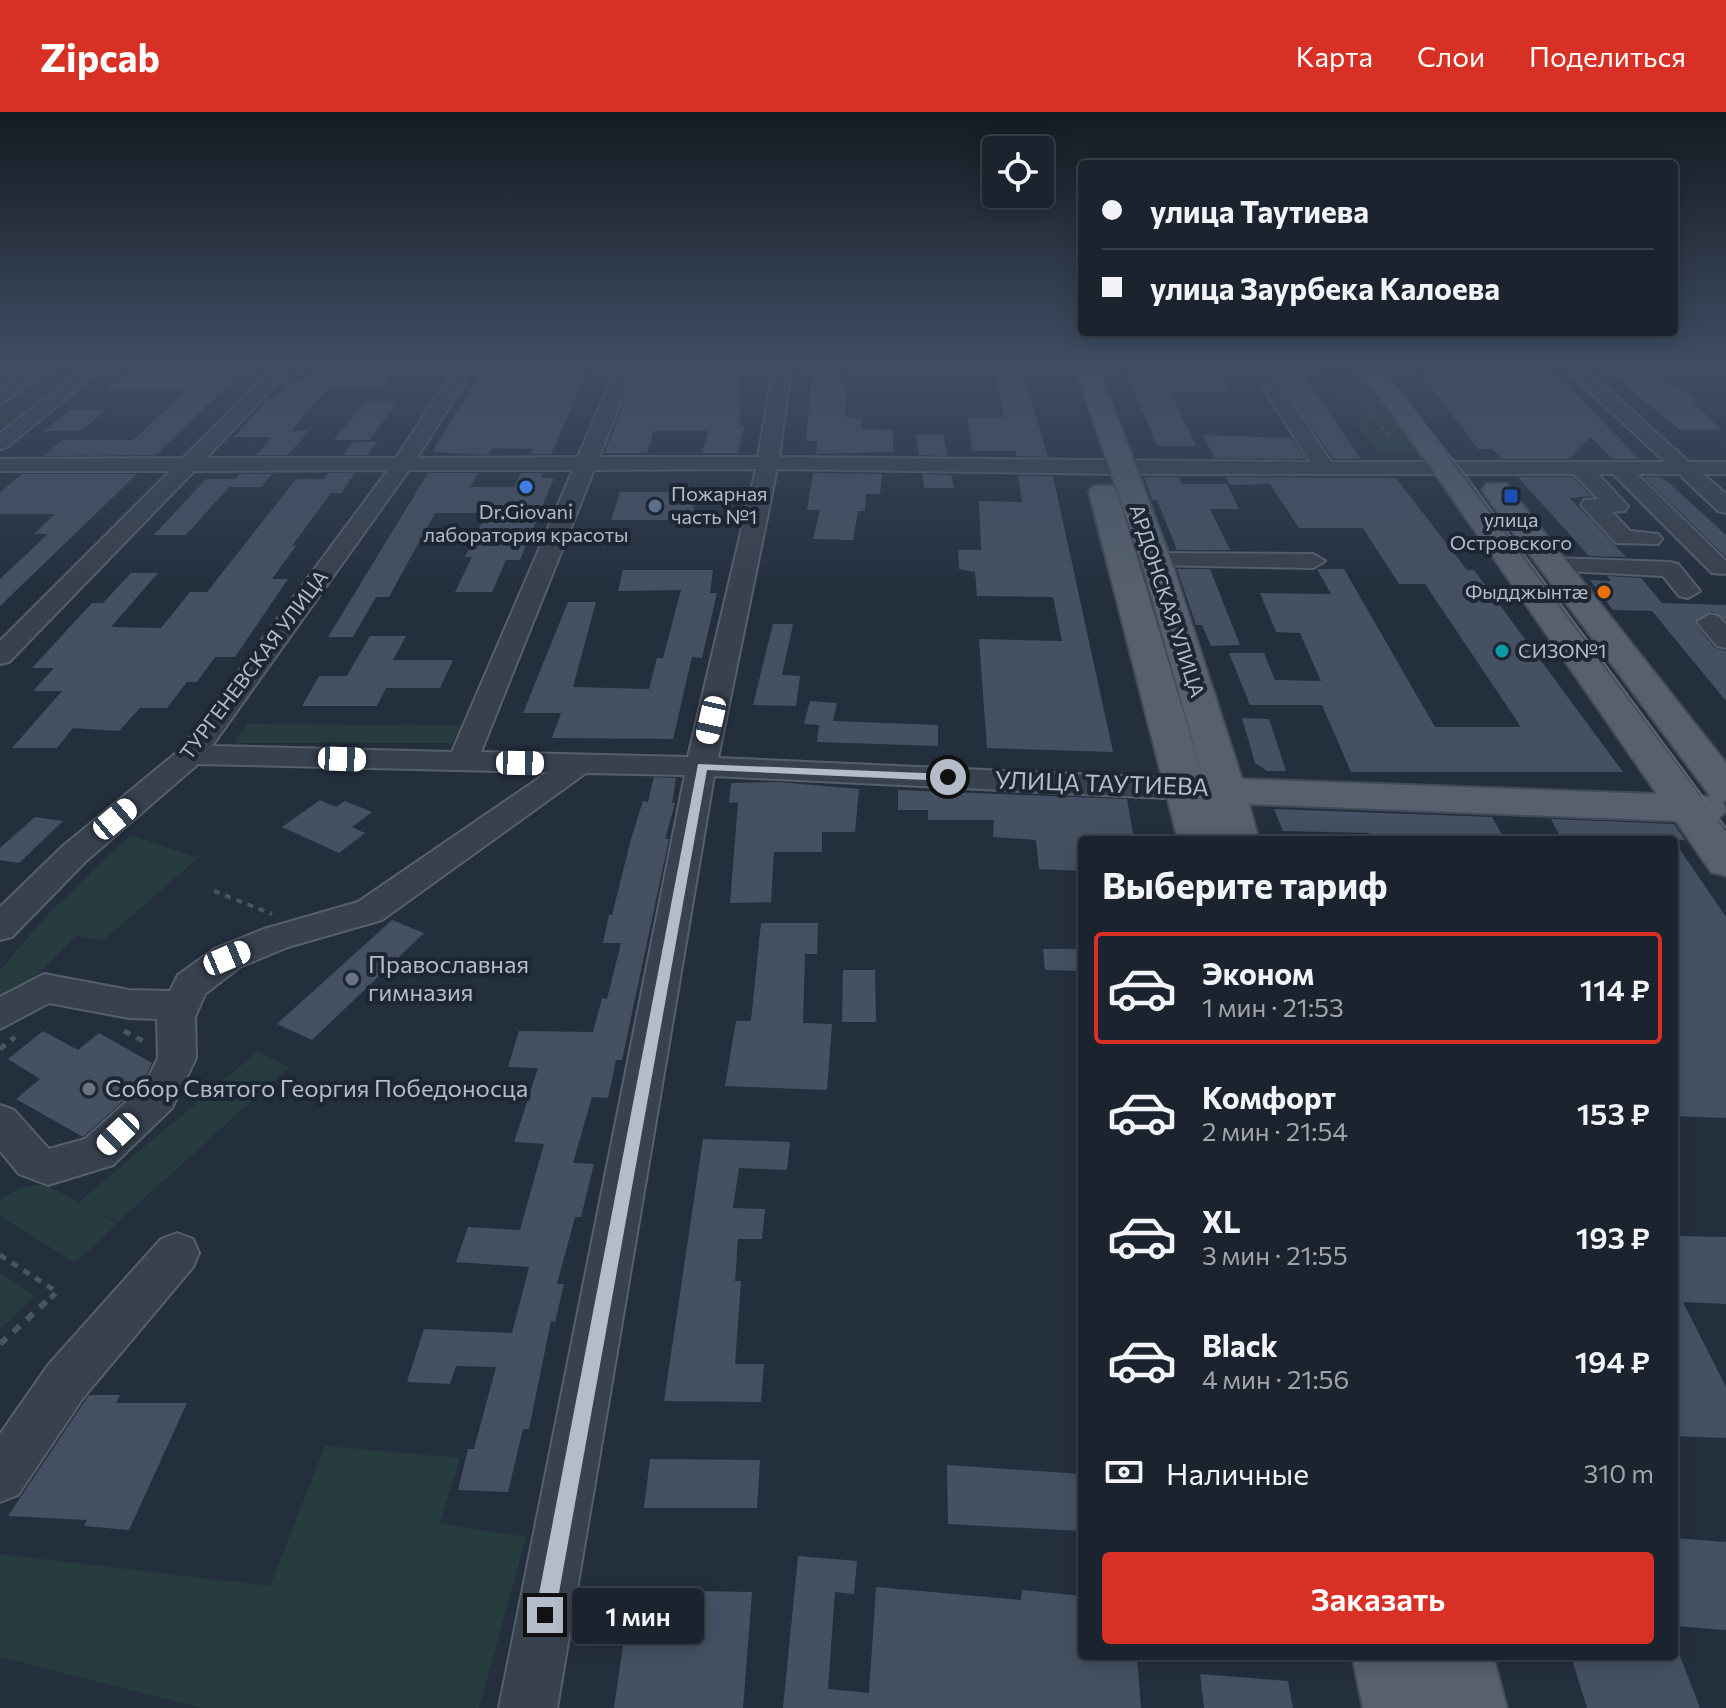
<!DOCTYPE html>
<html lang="ru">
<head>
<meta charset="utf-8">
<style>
  :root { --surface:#1b232e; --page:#282f3a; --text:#f1f3f6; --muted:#a0a4aa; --line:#39404a; --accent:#d93025 }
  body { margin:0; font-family:Commissioner,sans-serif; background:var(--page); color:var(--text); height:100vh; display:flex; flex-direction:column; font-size:30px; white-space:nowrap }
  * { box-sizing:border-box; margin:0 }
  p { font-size:26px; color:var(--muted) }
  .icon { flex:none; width:44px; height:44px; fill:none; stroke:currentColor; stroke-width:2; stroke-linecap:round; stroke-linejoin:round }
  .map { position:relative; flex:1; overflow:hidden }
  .panel { position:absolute; left:1078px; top:724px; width:600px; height:824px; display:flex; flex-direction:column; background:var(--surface); border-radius:8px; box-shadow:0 4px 20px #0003,0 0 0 2px var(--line) }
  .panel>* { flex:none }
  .top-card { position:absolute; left:1078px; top:48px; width:600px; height:176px; border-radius:8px; box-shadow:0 4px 20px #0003,0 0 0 2px var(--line); display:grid; align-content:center; height:176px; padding:0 24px; background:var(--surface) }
  .buttons { position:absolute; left:982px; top:24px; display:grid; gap:16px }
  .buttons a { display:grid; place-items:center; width:72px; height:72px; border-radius:8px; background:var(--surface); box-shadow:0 4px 20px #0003,0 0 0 2px var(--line); font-size:40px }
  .end { position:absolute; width:36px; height:36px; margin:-18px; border:10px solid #b4bcc9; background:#111; box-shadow:0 0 0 4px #111 }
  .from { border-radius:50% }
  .bubble { position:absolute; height:56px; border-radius:8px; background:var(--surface); box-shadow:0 4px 20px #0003,0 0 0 2px var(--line); font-size:26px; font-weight:600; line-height:56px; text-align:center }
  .car { position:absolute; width:24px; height:48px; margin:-24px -12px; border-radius:10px; box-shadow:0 0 6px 2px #0007; background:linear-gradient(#fff 24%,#345 0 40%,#fff 0 76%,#345 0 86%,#fff 0) }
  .top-card b { display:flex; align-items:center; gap:28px; height:76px; font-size:30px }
  .top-card b+b { border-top:2px solid var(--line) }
  .top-card i { width:20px; height:20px; background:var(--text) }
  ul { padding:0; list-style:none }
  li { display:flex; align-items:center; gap:24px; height:112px; margin:0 16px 12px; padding:0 8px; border:4px solid transparent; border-radius:8px }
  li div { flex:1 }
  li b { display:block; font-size:30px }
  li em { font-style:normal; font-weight:600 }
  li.selected { border-color:var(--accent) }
  li>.icon { width:72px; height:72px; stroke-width:1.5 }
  h2 { padding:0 24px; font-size:36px; line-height:96px }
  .pay { display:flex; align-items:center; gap:20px; height:88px; padding:0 24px; font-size:30px }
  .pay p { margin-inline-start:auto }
  .cta { display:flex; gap:16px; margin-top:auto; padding:16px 24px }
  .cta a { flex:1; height:92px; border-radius:8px; background:var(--accent); color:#fff; font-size:32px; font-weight:600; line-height:92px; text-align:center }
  header { display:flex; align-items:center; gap:48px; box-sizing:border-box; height:112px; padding:0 40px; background:var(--accent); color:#fff }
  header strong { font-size:38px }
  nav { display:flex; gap:44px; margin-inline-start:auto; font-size:28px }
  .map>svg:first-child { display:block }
  .green { fill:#263c3f }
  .building { fill:#455162 }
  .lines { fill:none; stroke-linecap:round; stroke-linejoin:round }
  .minor-casing { stroke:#565f6c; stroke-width:4 }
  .major-casing { stroke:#414a57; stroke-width:4 }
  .path-far3 { stroke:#44595c; stroke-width:2; stroke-dasharray:4 4; stroke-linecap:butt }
  .path-far2 { stroke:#44595c; stroke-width:4; stroke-dasharray:6 6; stroke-linecap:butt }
  .path-far1 { stroke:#44595c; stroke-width:5; stroke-dasharray:7 7; stroke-linecap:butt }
  .path { stroke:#44595c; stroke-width:6; stroke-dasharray:9 9; stroke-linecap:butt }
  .minor { fill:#38414e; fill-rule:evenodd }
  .major { fill:#56606e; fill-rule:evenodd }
  .tram { stroke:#5a6575; stroke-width:2 }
  .route { fill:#b4bcc9 }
  .shop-dot { fill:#3f7fe0; stroke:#1d2633; stroke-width:3 }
  .transit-dot { fill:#1a4fb4; stroke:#1d2633; stroke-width:3 }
  .service-dot { fill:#5c6f8a; stroke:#1d2633; stroke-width:3 }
  .food-dot { fill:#e8710a; stroke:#1d2633; stroke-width:3 }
  .culture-dot { fill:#0f9aa8; stroke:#1d2633; stroke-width:3 }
  .worship-dot { fill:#6b7280; stroke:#1d2633; stroke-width:3 }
  .labels { text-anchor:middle; stroke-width:8; stroke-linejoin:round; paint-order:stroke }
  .far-poi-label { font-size:20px; fill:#b4bcc9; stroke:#1d2633; text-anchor:start }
  .far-street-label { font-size:20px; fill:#b4bcc9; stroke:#1d2633 }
  .street-label { font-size:24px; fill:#b4bcc9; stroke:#1d2633 }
  .poi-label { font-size:24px; fill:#b4bcc9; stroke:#1d2633; text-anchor:start }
</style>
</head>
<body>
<header>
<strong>Zipcab</strong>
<nav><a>Карта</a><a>Слои</a><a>Поделиться</a></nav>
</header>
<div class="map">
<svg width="1726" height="1596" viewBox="0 0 1726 1596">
  <rect width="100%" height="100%" fill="#242f3e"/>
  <g class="green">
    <polygon points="54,252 83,252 0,316 0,293"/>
    <polygon points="1313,252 1353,252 1421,339 1375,339"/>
    <polygon points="247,612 461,613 453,631 234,631"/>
    <polygon points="131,723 198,746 104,828 76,824 0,900 0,858 49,801"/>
    <path d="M258,939L289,955L118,1110L98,1100L117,1112L75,1151L0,1104V1088C36,1065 43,1071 79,1090Z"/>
    <polygon points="0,1161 35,1184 0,1217"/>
    <polygon points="325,1334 460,1346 440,1411 526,1425 479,1596 202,1596 0,1545 0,1442 270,1474"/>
  </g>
  <g class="building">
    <polygon points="136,252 152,252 154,261 162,263 178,252 224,252 218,257 244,257 156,343 44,344 62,328 133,328 188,278 105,278"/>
    <polygon points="320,252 401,252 381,277 327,277 291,319 309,319 288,343 257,343 272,325 234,325 268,287 275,287 292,269 304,269"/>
    <polygon points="486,252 590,254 551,342 530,342 533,337 492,336 488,343 432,340"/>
    <polygon points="813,252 842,252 841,268 847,268 845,305 862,305 861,317 893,318 893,340 816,342 818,329 806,329"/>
    <polygon points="994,252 1021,252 1048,345 1016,344 1015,339 972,339 967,305 1004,305"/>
    <polygon points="1213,252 1230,279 1170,280 1196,334 1157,334 1124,254"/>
    <polygon points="1267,252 1296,252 1361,347 1333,347"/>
    <polygon points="1513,252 1546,252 1640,347 1613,347 1590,325 1569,347 1501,347 1492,337 1478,337 1421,261 1522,261"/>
    <polygon points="1602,254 1651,255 1697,289 1691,289 1722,318 1680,318"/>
    <polygon points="739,256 740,314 744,314 738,341 702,341 708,319 654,319 647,341 604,341 639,257"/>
    <polygon points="365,289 397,289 370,328 334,328"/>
    <polygon points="70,298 106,298 81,319 43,319"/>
    <polygon points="916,322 943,322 948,344 919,343"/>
    <polygon points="1202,323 1291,326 1305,347 1215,346"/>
    <polygon points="353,330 377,330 368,343 343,343"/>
    <polygon points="328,361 355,361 341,381 331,381 292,434 296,434 272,467 288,467 235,545 215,545 197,570 187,570 167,596 140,596 119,619 73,616 57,636 12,636 62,579 33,579 54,556 32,556 92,491 103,491 131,461 158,461 111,515 161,516 190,480 207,480 296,367 324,367"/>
    <polygon points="428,361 478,361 470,375 514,375 521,361 543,361 541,366 554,366 520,448 506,448 492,480 455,480 472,445 465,445 487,401 435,401 389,485 376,485 353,525 328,525"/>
    <polygon points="813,361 882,362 880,382 866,382 865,399 858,399 853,428 813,427 820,398 807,398"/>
    <polygon points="22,362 137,362 0,494 0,467 48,422 34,422 55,402 0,402 0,380"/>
    <polygon points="240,362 272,362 261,375 229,375 186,423 154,423 206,367 236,367"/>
    <polygon points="922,362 951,363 954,376 924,376"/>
    <polygon points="1018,364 1053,364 1113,640 987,636 979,527 1062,529 1053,485 977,484 975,460 959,457 958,438 981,438 979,389 1022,390"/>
    <polygon points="1144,365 1179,365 1182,372 1227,372 1239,397 1210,397 1230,438 1177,438 1157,388 1152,388"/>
    <polygon points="1226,365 1396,366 1467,458 1474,458 1623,660 1351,660 1322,593 1250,593 1229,541 1264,541 1275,568 1321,569 1300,521 1276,520 1260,481 1331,482 1317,457 1344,457 1435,615 1521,615 1425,472 1399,472 1363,416 1299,416 1270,372 1230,373"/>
    <polygon points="1518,365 1573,365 1591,384 1570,386 1626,445 1589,444"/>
    <polygon points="1644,365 1660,365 1668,370 1726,423 1726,445"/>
    <polygon points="620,380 697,380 691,408 611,408"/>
    <polygon points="1177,457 1210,457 1240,533 1211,534 1202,513 1196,513"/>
    <polygon points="623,458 713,458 710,481 717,481 702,546 692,545 673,627 552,626 561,601 523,601 568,490 596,490 573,575 649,577 657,546 663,546 681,478 618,479"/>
    <polygon points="1607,464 1641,466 1662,491 1726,493 1726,508 1711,499 1694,510 1715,536 1726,539 1726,589 1652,499 1613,498 1590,468 1611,469"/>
    <polygon points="773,512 793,512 782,563 800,564 796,594 753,593"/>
    <polygon points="370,524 406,524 393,548 453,548 440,576 386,576 377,594 302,594 319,564 347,564"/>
    <polygon points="810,589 837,591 833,609 938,613 938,634 817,630 819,613 804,612"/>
    <polygon points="1242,606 1269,607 1286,659 1267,659 1255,651"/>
    <polygon points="654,665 676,666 672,691 675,691 665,727 669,727 622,948 616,948 608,986 592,985 573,1051 594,1052 581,1105 575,1105 557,1172 564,1172 555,1210 551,1209 529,1317 523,1317 508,1380 458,1378 468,1337 474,1337 496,1255 456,1254 450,1272 407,1270 424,1217 512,1221 529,1155 456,1150 468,1115 520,1118 544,1032 514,1030 538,956 508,955 519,919 593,920 602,886 607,887 621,831 603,831 609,803 612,803 631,727 643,689 648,690"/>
    <polygon points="777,670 859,677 855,720 822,720 822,740 774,740 771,790 730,791 738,690 729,691 731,671"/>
    <polygon points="898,678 1127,687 1134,728 1082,728 1082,759 1039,757 1036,728 993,725 994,708 928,708 928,698 898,698"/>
    <polygon points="320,688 336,695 345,689 372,700 352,715 365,721 339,741 282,715"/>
    <polygon points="1274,697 1492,705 1505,728 1372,728 1369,721 1283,719"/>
    <polygon points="35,705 63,709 19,751 0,748 0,736"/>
    <polygon points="1551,707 1674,712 1685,728 1562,728"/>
    <polygon points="1674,729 1726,805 1726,1006 1674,1004"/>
    <polygon points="392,808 424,821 312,928 277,912"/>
    <polygon points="761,811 818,811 817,842 805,842 803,911 832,912 827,978 725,974 736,909 751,909"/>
    <polygon points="1043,837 1082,837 1082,859 1045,858"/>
    <polygon points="843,858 875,858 876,910 842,910"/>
    <polygon points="43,919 78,938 99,921 152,951 142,972 83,1025 16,987 40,967 8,947"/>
    <polygon points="703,1027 790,1030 787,1058 739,1056 733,1096 765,1097 762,1127 738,1127 735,1169 741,1169 735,1252 764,1252 761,1290 664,1289"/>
    <polygon points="1674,1124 1726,1125 1726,1192 1683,1190 1726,1275 1726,1326 1674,1324"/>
    <polygon points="89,1283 120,1283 116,1291 187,1291 129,1418 84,1414 87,1408 8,1404"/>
    <polygon points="650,1347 760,1348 757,1396 644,1396"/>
    <polygon points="947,1353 1082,1362 1082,1419 948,1412"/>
    <polygon points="1674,1426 1726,1430 1726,1518 1674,1514"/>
    <polygon points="798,1444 857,1449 854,1482 835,1480 828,1577 869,1581 876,1475 1021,1488 1022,1478 1082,1484 1082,1544 1137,1544 1141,1596 783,1596"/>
    <polygon points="631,1478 752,1480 743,1596 614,1596"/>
    <polygon points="1571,1544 1680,1544 1700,1596 1587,1596"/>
    <polygon points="1200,1562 1288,1569 1293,1596 1204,1596"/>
  </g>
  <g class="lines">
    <defs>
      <g id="minor">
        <polygon points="34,252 55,252 0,293 0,278"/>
        <polygon points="88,252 108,252 7,335 0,337 0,321"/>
        <polygon points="155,252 175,252 162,260 156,259"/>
        <path d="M277,252H296L206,346H396L458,252H476L417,346L578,345L618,252H636L599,345H758L774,252H792L779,345L1310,350L1264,277L1273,271L1280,273L1331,350H1665L1560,252H1580L1689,350H1726V362H1703L1726,382V401L1718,399L1679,362H1637L1726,449V462L1712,461L1613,362H1598L1628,394L1625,399L1612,400L1630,419L1658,422L1662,427L1658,432L1616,431L1581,393L1584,388L1598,387L1574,362H1122L777,357L718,646L1185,667L1196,670L1200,677L1196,684L1185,687L714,664L557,1596H499L685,663L586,661L382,808L288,835L240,855L205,882L195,905L196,946L172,996L113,1053L48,1073L19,1062L0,1039V993L14,998L49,1037L85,1027L144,974L158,946L157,907L129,906L49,891L0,917V885L44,862L129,878L170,879L178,863L214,837L264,817L358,790L548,660L198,652L85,750L12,825L0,828V795L63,734L181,637L388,358L194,359L9,550L0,552V529L170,359H0V347L183,346ZM756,357L688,645L481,640L594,358ZM409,358H573L452,640L212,634Z"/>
        <polygon points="1156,441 1313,442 1325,449 1313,456 1148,453 1144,448 1148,443"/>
        <polygon points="1555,446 1670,450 1678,452 1700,479 1688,486 1679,484 1663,464 1547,458 1543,453"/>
        <polygon points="1710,502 1719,505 1726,512 1726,536 1717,534 1697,510"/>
        <polygon points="177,1121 193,1127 199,1141 193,1155 83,1286 18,1383 0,1390 0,1322 49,1252 161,1127"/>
      </g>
      <g id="major">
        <polygon points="1074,252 1097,252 1171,448 1242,667 1657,682 1434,360 1356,252 1379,252 1700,684 1711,685 1486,384 1482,378 1486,372 1506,372 1726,651 1726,689 1723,689 1726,700 1717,707 1726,720 1726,764 1711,760 1676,709 1249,692 1259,728 1178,728 1089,380 1093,374 1113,374 1117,380 1203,665 1141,448"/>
        <polygon points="1352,1544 1493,1544 1507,1596 1363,1596"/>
      </g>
    </defs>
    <use href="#minor" class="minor-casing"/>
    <use href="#major" class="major-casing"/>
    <polyline class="path-far3" points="1333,252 1391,326"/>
    <polyline class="path-far2" points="214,779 272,802"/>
    <g class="path-far1">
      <polyline points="124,919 145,930"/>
      <polyline points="0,937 15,925"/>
      <polyline points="0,1143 57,1180 46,1190"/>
    </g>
    <polyline class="path" points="0,1232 48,1188"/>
    <use href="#minor" class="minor"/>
    <use href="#major" class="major"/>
    <polyline class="tram" points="1377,252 1469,368 1726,716"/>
  </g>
  <linearGradient id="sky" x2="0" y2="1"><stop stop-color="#141a22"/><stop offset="0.53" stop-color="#3f4d63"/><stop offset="1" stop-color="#3f4d63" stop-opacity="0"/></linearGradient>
  <rect width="1726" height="476" fill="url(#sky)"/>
  <polygon class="route" points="698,652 948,662 954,665 948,669 707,658 555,1503 552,1510 545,1513 538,1510 535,1503"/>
  <circle class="shop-dot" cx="526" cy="375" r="8"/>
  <rect class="transit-dot" x="1503" y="376" width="16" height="16" rx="4"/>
  <circle class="service-dot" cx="655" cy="394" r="8"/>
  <circle class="food-dot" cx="1604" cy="480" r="8"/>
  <circle class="culture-dot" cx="1502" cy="539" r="8"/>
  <g class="worship-dot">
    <circle cx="352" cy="867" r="8"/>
    <circle cx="89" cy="977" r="8"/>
  </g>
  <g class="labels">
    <g class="far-poi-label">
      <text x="671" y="389">Пожарная<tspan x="671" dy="23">часть №1</tspan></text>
      <text x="526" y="407" text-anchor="middle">Dr.Giovani<tspan x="526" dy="23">лаборатория красоты</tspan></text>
      <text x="1511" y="415" text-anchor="middle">улица<tspan x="1511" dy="23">Островского</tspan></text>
      <text x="1588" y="487" text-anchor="end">Фыдджынтӕ</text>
      <text x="1518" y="546">СИЗО№1</text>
    </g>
    <g class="far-street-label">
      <text transform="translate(1167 489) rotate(72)" y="7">АРДОНСКАЯ УЛИЦА</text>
      <text transform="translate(254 553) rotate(-53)" y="7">ТУРГЕНЕВСКАЯ УЛИЦА</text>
    </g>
    <g class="street-label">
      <text transform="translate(1102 672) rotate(2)" y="8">УЛИЦА ТАУТИЕВА</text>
    </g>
    <g class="poi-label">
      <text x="368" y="861">Православная<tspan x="368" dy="28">гимназия</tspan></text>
      <text x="105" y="985">Собор Святого Георгия Победоносца</text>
    </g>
  </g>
</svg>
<div class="buttons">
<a><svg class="icon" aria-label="locate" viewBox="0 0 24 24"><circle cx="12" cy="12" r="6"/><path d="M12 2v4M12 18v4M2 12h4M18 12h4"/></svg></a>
</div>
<i class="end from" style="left:948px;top:665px"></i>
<i class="end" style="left:545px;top:1503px"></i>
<div class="bubble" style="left:572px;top:1476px;width:132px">1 мин</div>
<i class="car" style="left:711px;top:608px;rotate:193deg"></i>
<i class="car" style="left:342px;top:647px;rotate:92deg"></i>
<i class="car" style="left:520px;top:651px;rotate:91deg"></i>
<i class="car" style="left:115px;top:707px;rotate:50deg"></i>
<i class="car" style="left:227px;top:846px;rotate:67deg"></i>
<i class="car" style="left:118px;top:1022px;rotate:226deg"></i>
<div class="top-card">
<b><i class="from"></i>улица Таутиева</b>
<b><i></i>улица Заурбека Калоева</b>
</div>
<section class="panel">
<h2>Выберите тариф</h2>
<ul>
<li class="selected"><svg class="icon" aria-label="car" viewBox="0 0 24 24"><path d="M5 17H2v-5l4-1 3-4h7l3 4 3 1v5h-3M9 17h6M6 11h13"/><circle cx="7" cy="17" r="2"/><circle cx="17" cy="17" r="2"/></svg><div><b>Эконом</b><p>1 мин · 21:53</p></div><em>114 ₽</em></li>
<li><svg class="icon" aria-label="car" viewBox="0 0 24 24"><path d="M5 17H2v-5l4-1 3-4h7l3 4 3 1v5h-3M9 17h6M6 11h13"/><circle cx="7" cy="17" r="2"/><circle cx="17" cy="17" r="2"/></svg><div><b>Комфорт</b><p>2 мин · 21:54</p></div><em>153 ₽</em></li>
<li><svg class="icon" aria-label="car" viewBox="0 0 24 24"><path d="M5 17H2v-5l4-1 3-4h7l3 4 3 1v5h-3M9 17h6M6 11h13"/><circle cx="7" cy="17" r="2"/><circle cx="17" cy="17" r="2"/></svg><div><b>XL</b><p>3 мин · 21:55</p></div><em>193 ₽</em></li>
<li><svg class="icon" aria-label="car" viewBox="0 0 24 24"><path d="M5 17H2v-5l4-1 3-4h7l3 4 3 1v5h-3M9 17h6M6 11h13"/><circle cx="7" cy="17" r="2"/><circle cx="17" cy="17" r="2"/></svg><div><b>Black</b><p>4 мин · 21:56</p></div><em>194 ₽</em></li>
</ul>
<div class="pay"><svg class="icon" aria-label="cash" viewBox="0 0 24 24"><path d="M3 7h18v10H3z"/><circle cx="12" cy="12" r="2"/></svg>Наличные<p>310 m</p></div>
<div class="cta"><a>Заказать</a></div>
</section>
</div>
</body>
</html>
